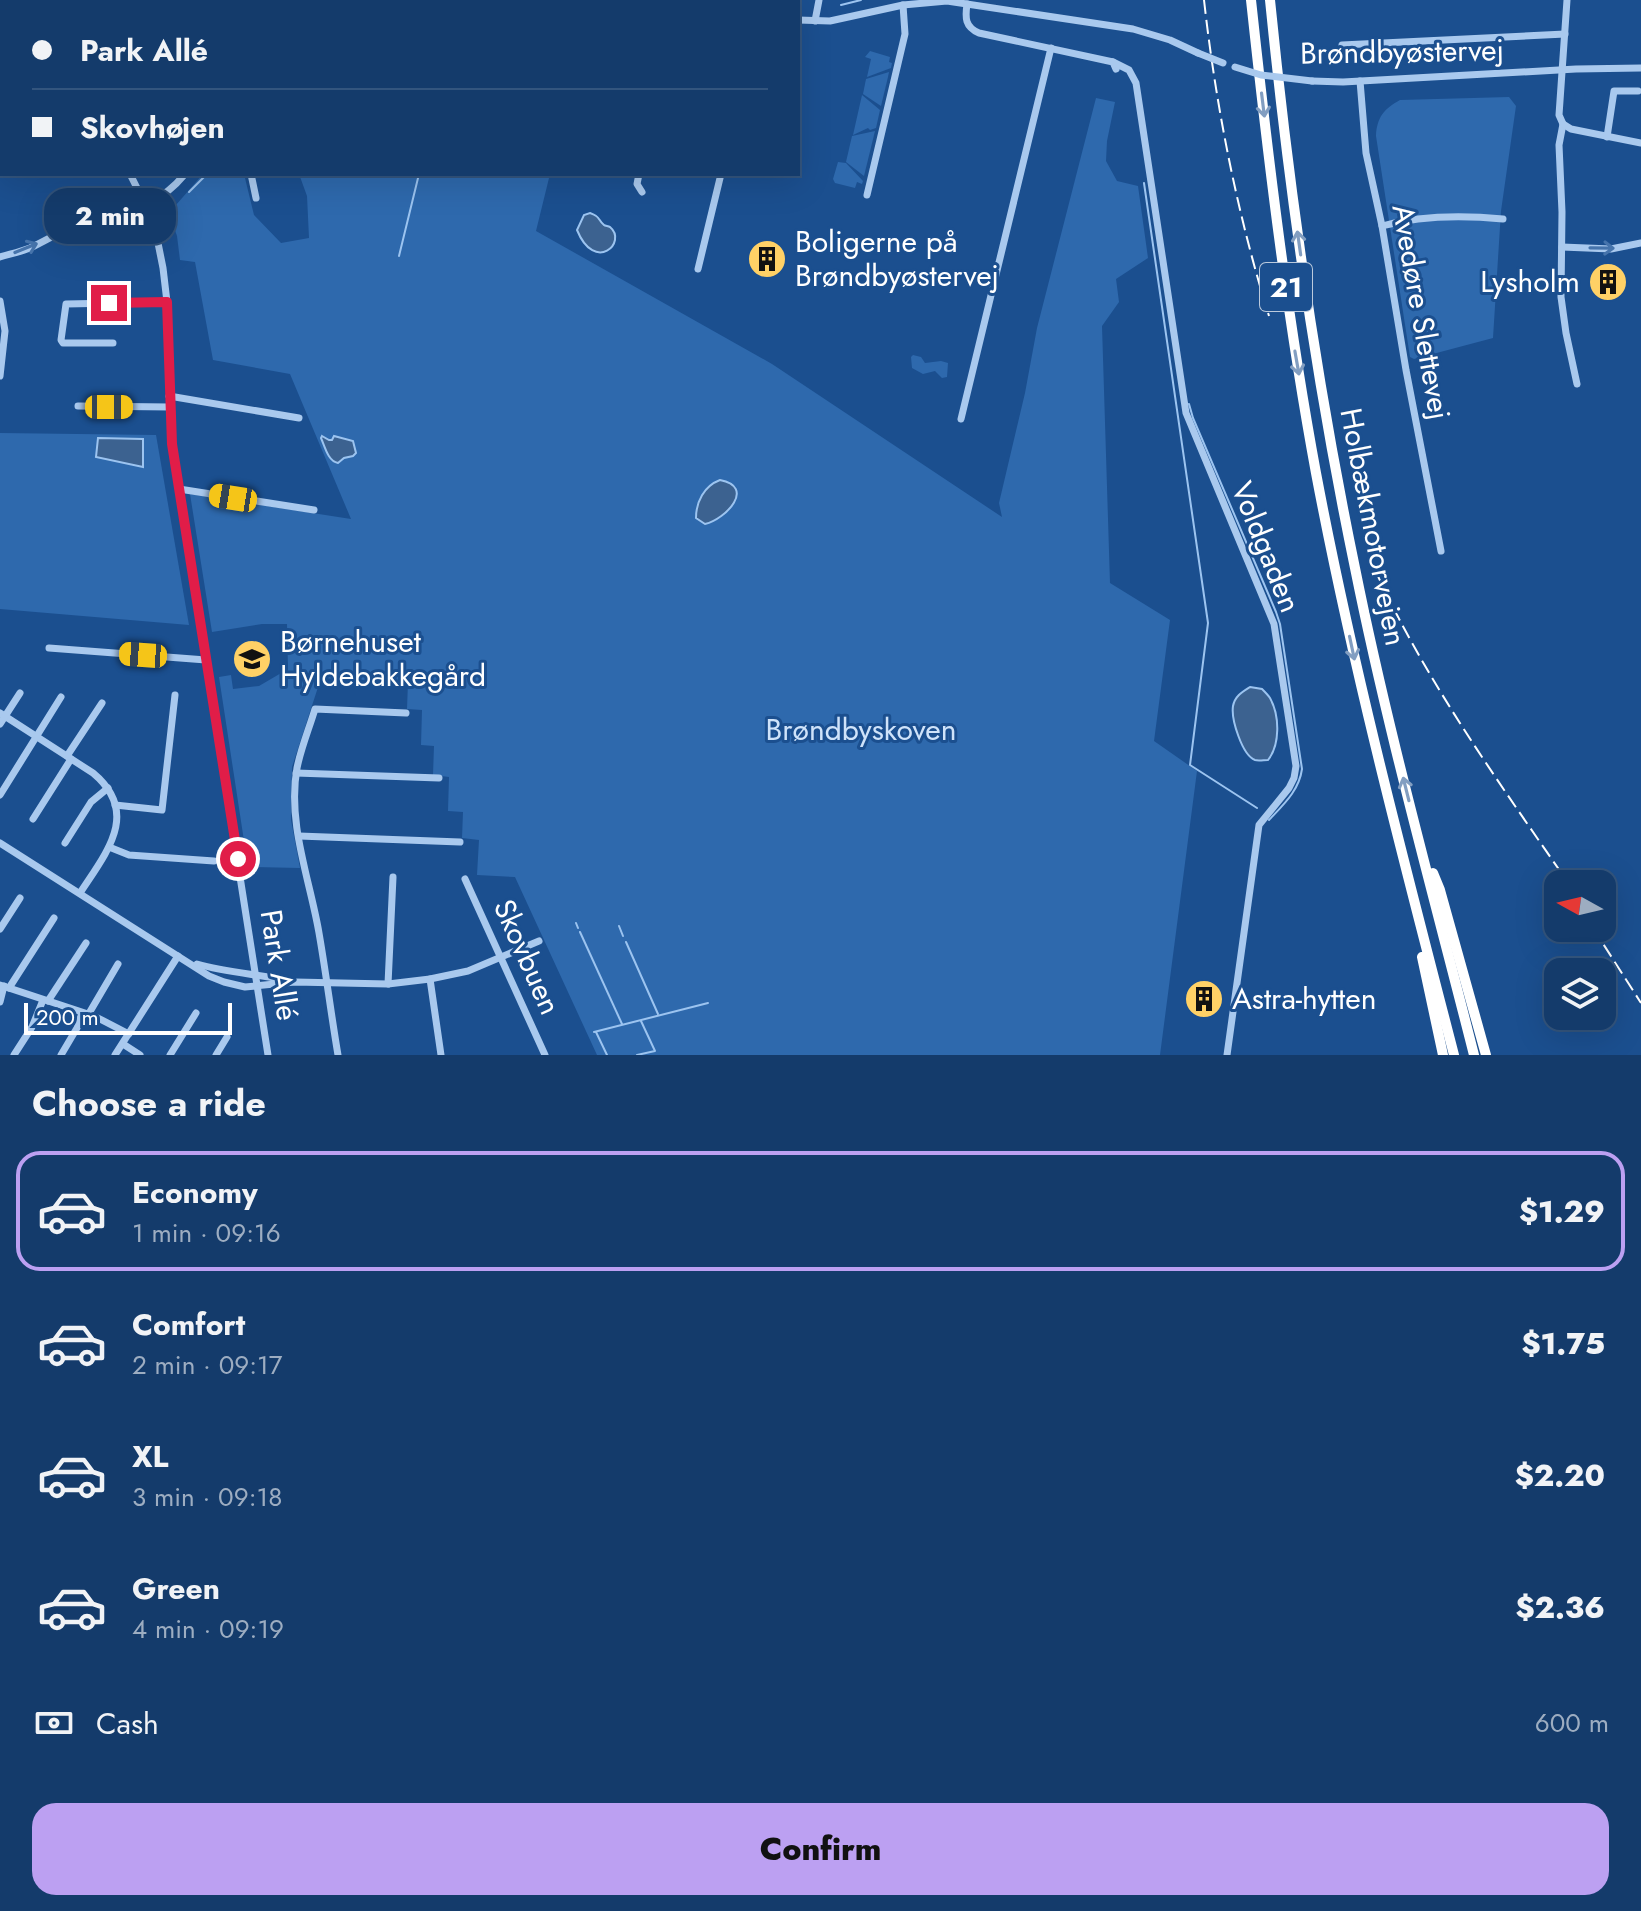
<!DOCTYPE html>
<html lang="en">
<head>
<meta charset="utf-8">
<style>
  :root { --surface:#143b6b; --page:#214673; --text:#f1f3f6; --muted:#9dadc1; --line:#33557e; --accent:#bca0f2 }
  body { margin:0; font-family:Jost,sans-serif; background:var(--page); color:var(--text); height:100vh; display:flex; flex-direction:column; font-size:30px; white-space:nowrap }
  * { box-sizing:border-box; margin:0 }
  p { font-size:26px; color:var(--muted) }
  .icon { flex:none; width:44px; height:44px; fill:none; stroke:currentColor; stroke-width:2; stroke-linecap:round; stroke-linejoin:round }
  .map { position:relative; height:1055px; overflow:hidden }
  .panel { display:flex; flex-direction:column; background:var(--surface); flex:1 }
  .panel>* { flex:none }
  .hud { position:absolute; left:0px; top:0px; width:800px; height:176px; box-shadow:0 8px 32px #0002,0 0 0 2px var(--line); display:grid; align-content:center; height:176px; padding:0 32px; background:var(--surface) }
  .needle { width:52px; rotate:278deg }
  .fabs { position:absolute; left:1544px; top:870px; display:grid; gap:16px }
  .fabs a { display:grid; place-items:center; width:72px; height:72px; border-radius:16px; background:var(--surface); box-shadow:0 8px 32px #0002,0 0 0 2px var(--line); font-size:40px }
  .scale { position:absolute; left:24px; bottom:20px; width:208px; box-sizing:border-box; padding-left:8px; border:4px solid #fff; border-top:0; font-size:22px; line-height:28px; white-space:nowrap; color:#fff; -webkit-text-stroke:6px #1b4f8f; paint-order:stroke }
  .end { position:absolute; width:36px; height:36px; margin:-18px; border:10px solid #e11d48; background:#fff; box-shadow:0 0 0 4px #fff }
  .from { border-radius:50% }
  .bubble { position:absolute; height:56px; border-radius:24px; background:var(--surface); box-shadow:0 8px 32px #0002,0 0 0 2px var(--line); font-size:26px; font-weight:800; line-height:56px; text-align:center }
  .car { position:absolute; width:24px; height:48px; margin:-24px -12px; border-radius:10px; box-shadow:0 0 6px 2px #0007; background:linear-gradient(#f5c518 24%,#345 0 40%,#f5c518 0 76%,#345 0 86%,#f5c518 0) }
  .hud b { display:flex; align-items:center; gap:28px; height:76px; font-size:30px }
  .hud b+b { border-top:2px solid var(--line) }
  .hud i { width:20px; height:20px; background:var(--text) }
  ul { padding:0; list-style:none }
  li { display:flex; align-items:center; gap:24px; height:120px; margin:0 16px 12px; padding:0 16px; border:4px solid transparent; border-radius:24px }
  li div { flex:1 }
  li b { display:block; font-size:30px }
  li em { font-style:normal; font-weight:800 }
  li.selected { border-color:var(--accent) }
  li>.icon { width:72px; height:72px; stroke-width:1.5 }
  h2 { padding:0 32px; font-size:36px; line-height:96px }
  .pay { display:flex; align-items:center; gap:20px; height:88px; padding:0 32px; font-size:30px }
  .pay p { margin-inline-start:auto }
  .cta { display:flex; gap:16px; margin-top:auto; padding:16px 32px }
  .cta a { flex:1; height:92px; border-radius:24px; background:var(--accent); color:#111; font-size:32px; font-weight:800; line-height:92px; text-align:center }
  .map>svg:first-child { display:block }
  .green { fill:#2e69ad }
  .water { fill:#3c6290; stroke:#9cc4f0; stroke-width:2 }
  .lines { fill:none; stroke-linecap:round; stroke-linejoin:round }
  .stream { stroke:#9cc4f0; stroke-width:2 }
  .minor { stroke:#a9c9ee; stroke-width:7 }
  .highway { stroke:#fff; stroke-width:10 }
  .rail { stroke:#fff; stroke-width:2; stroke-dasharray:14 6; stroke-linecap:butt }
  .minor-bridge { stroke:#a9c9ee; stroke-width:7 }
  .oneway { stroke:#829ec1 }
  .oneway2 { stroke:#4674ac }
  .route { stroke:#e11d48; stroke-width:10 }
  .labels { text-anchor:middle; stroke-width:6; stroke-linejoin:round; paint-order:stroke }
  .shield { fill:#1b4f8f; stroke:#bbcadd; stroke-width:2 }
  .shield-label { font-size:28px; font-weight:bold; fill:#fff }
  .street-label { font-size:30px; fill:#fff; stroke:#1b4f8f }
  .poi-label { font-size:30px; fill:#fff; stroke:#1b4f8f; text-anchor:start }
  .park-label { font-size:30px; fill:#cfe3fa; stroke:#1b4f8f }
</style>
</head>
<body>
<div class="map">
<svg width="1641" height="1055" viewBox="0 0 1641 1055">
  <rect width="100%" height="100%" fill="#1b4f8f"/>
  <g class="green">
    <polygon points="870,51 890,57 889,62 892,63 891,68 867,77 871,59 865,57"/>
    <polygon points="889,72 888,77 881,106 863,94 866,79"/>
    <polygon points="862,95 880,110 876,128 870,130 868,128 853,135"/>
    <path d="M1509,97L1516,106L1501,211L1493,338L1414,359L1410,357L1376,136C1377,117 1384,109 1400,100Z"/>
    <polygon points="1096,98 1115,102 1107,141 1106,161 1117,181 1138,186 1148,258 1116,279 1119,302 1102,326 1110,583 1170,620 1154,741 1197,771 1160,1055 597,1055 515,877 477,875 479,840 462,838 463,812 448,811 449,777 433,775 434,746 421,745 422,710 407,709 408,682 321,678 292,767 291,820 300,868 248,867 219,677 231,675 233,689 259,686 288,669 287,624 262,624 212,632 190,494 351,519 290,374 213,360 195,262 180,260 177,236 169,213 203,174 244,174 254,215 281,243 309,238 307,196 299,174 550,174 536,231 772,364 1002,517 999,503 1025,393 1037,328"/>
    <polygon points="875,131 864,176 846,162 852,136"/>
    <polygon points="838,162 846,163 863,181 862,184 857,182 855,188 835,183 833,179"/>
    <polygon points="913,355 921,357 925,363 941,361 948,363 947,377 942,378 935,371 923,374 912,368 911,357"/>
    <polygon points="0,433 156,435 189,625 0,609"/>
  </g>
  <g class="water">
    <path d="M590,213C601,217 597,219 604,225C605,226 608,226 610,227C628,242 595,274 577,230L584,215Z"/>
    <path d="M322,436L329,440H332L334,436L353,441L356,453L353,456L344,458L338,463C328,461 325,447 321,438Z"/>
    <polygon points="98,438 143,439 143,467 96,457"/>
    <path d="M720,480C756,487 726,519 705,524L696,518C696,502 704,486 720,480Z"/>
    <path d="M1250,687L1262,689C1265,692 1268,695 1270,698C1280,716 1280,745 1268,760C1264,760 1258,761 1255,760C1242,755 1231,719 1233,706C1235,696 1242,692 1250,687Z"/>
  </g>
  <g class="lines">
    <g class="stream">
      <polyline points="766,0 767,2"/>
      <polyline points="841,5 861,0"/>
      <polyline points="1144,183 1208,623 1190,765 1257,808"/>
      <polyline points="189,192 207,174"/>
      <polyline points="399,256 419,174"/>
      <path d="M1189,404L1193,418L1276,612L1280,624L1302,769C1299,791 1283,805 1269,820"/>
      <polyline points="576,923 578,928"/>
      <polyline points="619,926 623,936"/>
      <polyline points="580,932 622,1024"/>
      <polyline points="626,942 658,1014"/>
      <polyline points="594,1032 708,1003"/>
      <polyline points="596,1032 607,1055"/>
      <polyline points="637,1055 655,1051 641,1021"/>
    </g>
    <g class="minor">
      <polyline points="46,0 47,2"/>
      <polyline points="120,0 121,2"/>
      <polyline points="446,0 462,2"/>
      <polyline points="1567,0 1559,115 1563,124 1559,145 1562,212 1561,297 1566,333 1577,384"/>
      <polyline points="294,2 301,0"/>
      <path d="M967,4C965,18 965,27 979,33L1113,62L1116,69"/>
      <polyline points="798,20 830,21 903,5 947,1 1133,29 1170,40 1198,53"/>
      <polyline points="815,21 819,0"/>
      <polyline points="1342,45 1565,34"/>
      <polyline points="1113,62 1129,70 1136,83 1186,413 1274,624 1296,766 1294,778 1289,788 1259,825 1227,1055"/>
      <polyline points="1312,81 1343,82 1576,69 1641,68"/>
      <polyline points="1360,81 1366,153 1382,226 1406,370 1441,551"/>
      <polyline points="1563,124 1571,129 1641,143"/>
      <polyline points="0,125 2,124"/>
      <polyline points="1607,137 1614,91 1638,91"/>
      <polyline points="130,174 146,206 157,238 163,268 167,302 172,444 268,1055"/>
      <polyline points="251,174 256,198"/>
      <polyline points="639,174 637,184 642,192"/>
      <polyline points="867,195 905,34 903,5"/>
      <path d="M1382,226C1422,215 1462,215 1503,219"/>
      <polyline points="1562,247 1611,249 1641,243"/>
      <path d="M0,257C10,254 20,252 30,248C45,241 59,232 75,226C119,210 152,214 185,174"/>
      <polyline points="698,269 721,174"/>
      <polyline points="0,301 5,331 0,376"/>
      <polyline points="113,343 63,343 61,340 66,304 167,302"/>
      <polyline points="169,396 299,418"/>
      <polyline points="78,406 170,407"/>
      <polyline points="961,419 1051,48"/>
      <polyline points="179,489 314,510"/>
      <polyline points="49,648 206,660"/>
      <path d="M0,713L93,773C141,813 106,853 80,893"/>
      <polyline points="0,724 20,693"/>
      <polyline points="67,756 102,703"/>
      <polyline points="296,773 439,778"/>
      <polyline points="0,795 61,697"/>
      <polyline points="115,805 162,810 175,695"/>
      <polyline points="33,819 71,759"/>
      <polyline points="299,836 460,842"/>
      <polyline points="0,843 209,976 224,982 245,987 295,982 388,984 430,979 468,971 539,941"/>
      <polyline points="65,843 91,802 108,788"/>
      <polyline points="109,847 129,855 214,861"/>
      <polyline points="465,879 545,1055"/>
      <polyline points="0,929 20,898"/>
      <path d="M197,964C228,973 259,974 290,981"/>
      <polyline points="430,979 441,1055"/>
      <polyline points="388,984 393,877"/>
      <polyline points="0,985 94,1016 129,1034"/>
      <polyline points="9,988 54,918"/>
      <polyline points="48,1001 86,943"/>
      <polyline points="0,1002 4,986"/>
      <polyline points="88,1015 118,964"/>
      <polyline points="123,1044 140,1055"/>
      <polyline points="14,1055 32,1027 43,1000"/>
      <polyline points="61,1055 77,1028 82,1013"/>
      <polyline points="115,1055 178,956"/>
      <polyline points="170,1055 196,1013"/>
      <polyline points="216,1055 227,1037"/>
      <path d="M338,1055C331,1014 326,973 319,933C310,880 287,823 297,768C301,748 309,729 315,709L406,713"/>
    </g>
    <g class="highway">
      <path d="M1251,0C1268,158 1287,316 1316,473C1353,669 1404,862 1454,1055"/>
      <path d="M1270,0C1289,191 1316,380 1355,568C1388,732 1433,893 1474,1055"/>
      <polyline points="1433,873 1440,890 1486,1055"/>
      <polyline points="1422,957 1443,1055"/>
    </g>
    <g class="rail">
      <path d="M1204,0C1216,107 1237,213 1269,316"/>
      <path d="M1376,572C1427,683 1500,784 1569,884"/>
      <polyline points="1593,928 1641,1003"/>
    </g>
    <g class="minor-bridge">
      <polyline points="1198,53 1223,63"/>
      <polyline points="1235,67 1261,75 1312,81"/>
    </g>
  </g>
  <defs><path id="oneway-shaft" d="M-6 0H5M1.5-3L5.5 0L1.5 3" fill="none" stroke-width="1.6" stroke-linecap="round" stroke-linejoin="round" transform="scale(2)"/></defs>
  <g class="oneway">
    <use href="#oneway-shaft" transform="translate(1263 105) rotate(83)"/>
    <use href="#oneway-shaft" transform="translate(1299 243) rotate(-98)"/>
    <use href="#oneway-shaft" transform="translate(1297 363) rotate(80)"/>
    <use href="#oneway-shaft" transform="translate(1352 648) rotate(78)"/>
    <use href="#oneway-shaft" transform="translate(1406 789) rotate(-104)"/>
  </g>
  <g class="oneway2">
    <use href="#oneway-shaft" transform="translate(26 248) rotate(-22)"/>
    <use href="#oneway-shaft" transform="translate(1602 248) rotate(1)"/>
  </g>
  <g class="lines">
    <polyline class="route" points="109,303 167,302 172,444 238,859"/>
  </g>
  <defs>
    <symbol id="building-disc" viewBox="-11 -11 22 22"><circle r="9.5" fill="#ffd166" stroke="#1b4f8f"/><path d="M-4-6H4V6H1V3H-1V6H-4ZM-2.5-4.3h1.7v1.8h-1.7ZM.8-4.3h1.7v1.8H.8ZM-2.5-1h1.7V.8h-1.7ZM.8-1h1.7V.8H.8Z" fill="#111"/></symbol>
    <symbol id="school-disc" viewBox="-11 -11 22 22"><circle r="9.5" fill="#ffd166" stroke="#1b4f8f"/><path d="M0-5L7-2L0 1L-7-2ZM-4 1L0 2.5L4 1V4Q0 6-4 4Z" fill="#111"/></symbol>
  </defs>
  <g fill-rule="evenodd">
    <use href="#building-disc" x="745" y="237" width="44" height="44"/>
    <use href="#building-disc" x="1586" y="260" width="44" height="44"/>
    <use href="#school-disc" x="230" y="637" width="44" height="44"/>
    <use href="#building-disc" x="1182" y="977" width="44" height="44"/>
  </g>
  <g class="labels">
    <rect class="shield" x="1260" y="263" width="52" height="48" rx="6"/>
    <g class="shield-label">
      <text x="1286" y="297">21</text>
    </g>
    <g class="street-label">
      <text transform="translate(1402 52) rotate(-1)" y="10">Brøndbyøstervej</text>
      <text transform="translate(1421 312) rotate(80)" y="10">Avedøre Slettevej</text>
      <text transform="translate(1373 527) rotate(79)" y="10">Holbækmotorvejen</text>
      <text transform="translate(1266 547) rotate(68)" y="10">Voldgaden</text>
      <text transform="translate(527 957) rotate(66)" y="10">Skovbuen</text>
      <text transform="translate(279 965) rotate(81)" y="10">Park Allé</text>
    </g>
    <g class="poi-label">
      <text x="795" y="252">Boligerne på<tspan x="795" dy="34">Brøndbyøstervej</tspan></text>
      <text x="1580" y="292" text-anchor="end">Lysholm</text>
      <text x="280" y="652">Børnehuset<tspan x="280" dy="34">Hyldebakkegård</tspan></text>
      <text x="1232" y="1009">Astra-hytten</text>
    </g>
    <g class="park-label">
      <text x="861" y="740">Brøndbyskoven</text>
    </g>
  </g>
</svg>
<div class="fabs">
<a><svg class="needle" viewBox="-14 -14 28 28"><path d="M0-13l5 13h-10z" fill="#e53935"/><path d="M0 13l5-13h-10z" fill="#9dadc1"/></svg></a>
<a><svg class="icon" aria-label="layers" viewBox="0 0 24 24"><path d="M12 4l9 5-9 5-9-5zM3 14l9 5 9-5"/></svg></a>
</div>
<div class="scale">200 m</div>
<i class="end from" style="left:238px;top:859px"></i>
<i class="end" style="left:109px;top:303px"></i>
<div class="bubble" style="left:44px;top:188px;width:132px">2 min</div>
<i class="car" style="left:109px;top:407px;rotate:90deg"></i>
<i class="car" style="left:233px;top:498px;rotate:279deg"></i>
<i class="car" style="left:143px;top:655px;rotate:274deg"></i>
<div class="hud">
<b><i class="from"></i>Park Allé</b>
<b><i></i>Skovhøjen</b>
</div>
</div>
<section class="panel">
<h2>Choose a ride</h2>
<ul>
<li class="selected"><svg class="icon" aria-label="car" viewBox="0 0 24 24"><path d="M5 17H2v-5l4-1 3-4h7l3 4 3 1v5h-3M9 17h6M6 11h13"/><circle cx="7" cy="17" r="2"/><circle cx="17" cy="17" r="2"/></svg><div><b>Economy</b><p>1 min · 09:16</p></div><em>$1.29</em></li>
<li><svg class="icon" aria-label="car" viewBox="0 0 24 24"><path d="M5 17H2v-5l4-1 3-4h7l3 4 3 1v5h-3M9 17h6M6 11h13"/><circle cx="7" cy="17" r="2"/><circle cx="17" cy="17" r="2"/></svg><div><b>Comfort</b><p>2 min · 09:17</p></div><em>$1.75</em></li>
<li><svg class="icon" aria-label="car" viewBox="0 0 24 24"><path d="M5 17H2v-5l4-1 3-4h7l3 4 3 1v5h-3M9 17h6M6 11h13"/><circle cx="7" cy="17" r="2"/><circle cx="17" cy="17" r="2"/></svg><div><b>XL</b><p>3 min · 09:18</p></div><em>$2.20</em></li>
<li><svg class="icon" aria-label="car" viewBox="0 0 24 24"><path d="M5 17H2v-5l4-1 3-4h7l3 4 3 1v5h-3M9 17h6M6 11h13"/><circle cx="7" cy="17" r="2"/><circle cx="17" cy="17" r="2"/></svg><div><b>Green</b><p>4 min · 09:19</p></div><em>$2.36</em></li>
</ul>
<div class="pay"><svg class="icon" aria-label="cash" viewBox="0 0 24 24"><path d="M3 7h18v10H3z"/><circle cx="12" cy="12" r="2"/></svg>Cash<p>600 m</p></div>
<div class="cta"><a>Confirm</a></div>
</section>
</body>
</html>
